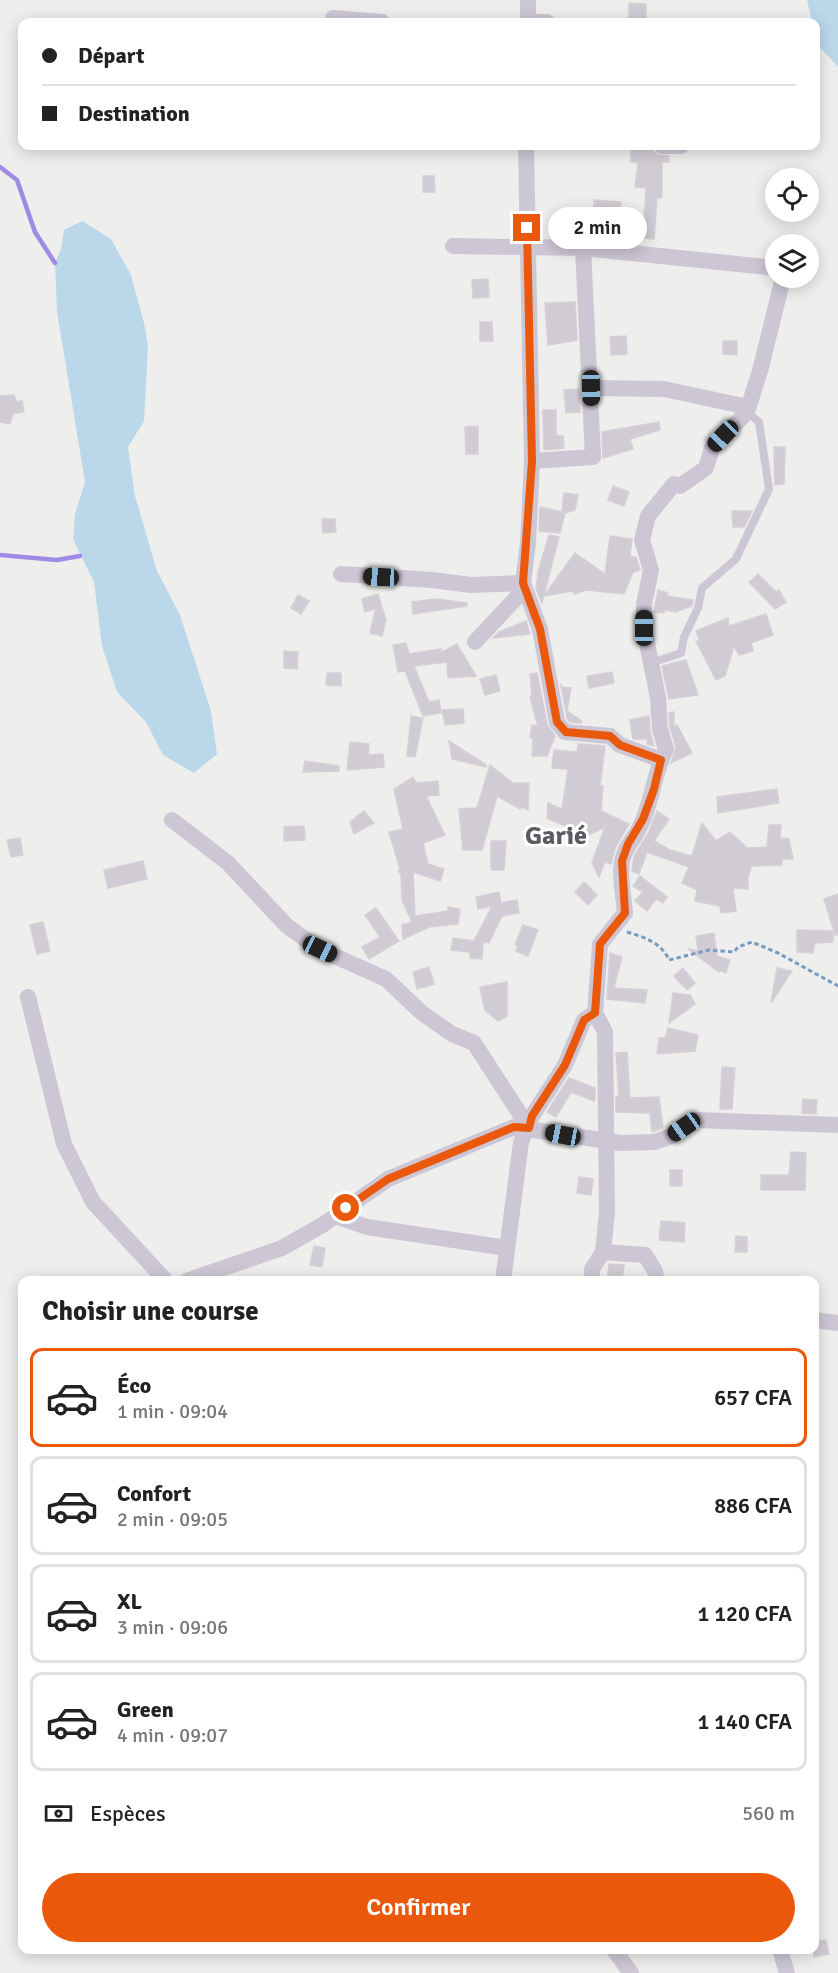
<!DOCTYPE html>
<html lang="fr">
<head>
<meta charset="utf-8">
<style>
  :root { --surface:#fff; --page:#f2f2f2; --text:#222; --muted:#767676; --line:#e0e0e0; --accent:#ea580c }
  body { margin:0; font-family:Signika,sans-serif; background:var(--page); color:var(--text); height:100vh; display:flex; flex-direction:column; font-size:22px; white-space:nowrap }
  * { box-sizing:border-box; margin:0 }
  p { font-size:20px; color:var(--muted) }
  .icon { flex:none; width:33px; height:33px; fill:none; stroke:currentColor; stroke-width:2; stroke-linecap:round; stroke-linejoin:round }
  .map { position:relative; flex:1; overflow:hidden }
  .details { position:absolute; left:18px; top:1276px; width:801px; height:678px; display:flex; flex-direction:column; background:var(--surface); border-radius:12px; box-shadow:0 3px 15px #0003 }
  .details>* { flex:none }
  .top-card { position:absolute; left:18px; top:18px; width:802px; height:132px; border-radius:12px; box-shadow:0 3px 15px #0003; display:grid; align-content:center; height:132px; padding:0 24px; background:var(--surface) }
  .buttons { position:absolute; left:765px; top:168px; display:grid; gap:12px }
  .buttons a { display:grid; place-items:center; width:54px; height:54px; border-radius:50%; background:var(--surface); box-shadow:0 3px 15px #0003; font-size:30px }
  .end { position:absolute; width:27px; height:27px; margin:-14px; border:8px solid #ea580c; background:#fff; box-shadow:0 0 0 3px #fff }
  .from { border-radius:50% }
  .bubble { position:absolute; height:42px; border-radius:21px; background:var(--surface); box-shadow:0 3px 15px #0003; font-size:20px; font-weight:600; line-height:42px; text-align:center }
  .car { position:absolute; width:18px; height:36px; margin:-18px -9px; border-radius:8px; box-shadow:0 0 4px 2px #0007; background:linear-gradient(#222 24%,#8ab4d8 0 40%,#222 0 76%,#8ab4d8 0 86%,#222 0) }
  .top-card b { display:flex; align-items:center; gap:21px; height:57px; font-size:22px }
  .top-card b+b { border-top:2px solid var(--line) }
  .top-card i { width:15px; height:15px; background:var(--text) }
  ul { padding:0; list-style:none }
  li { display:flex; align-items:center; gap:18px; height:99px; margin:0 12px 9px; padding:0 12px; border:3px solid var(--line); border-radius:12px }
  li div { flex:1 }
  li b { display:block; font-size:22px }
  li em { font-style:normal; font-weight:600 }
  li.on { border-color:var(--accent) }
  li>.icon { width:54px; height:54px; stroke-width:1.5 }
  h2 { padding:0 24px; font-size:27px; line-height:72px }
  .pay { display:flex; align-items:center; gap:15px; height:66px; padding:0 24px; font-size:22px }
  .pay p { margin-inline-start:auto }
  .primary-button { display:flex; gap:12px; margin-top:auto; padding:12px 24px }
  .primary-button a { flex:1; height:69px; border-radius:36px; background:var(--accent); color:#fff; font-size:24px; font-weight:600; line-height:69px; text-align:center }
  .map>svg:first-child { display:block }
  .green { fill:#bbd8eb }
  .lines { fill:none; stroke-linecap:round; stroke-linejoin:round }
  .stream { stroke:#9f8be5; stroke-width:4.5 }
  .building { fill:#d1ccd3; stroke:#d5d0d7; stroke-width:1.5 }
  .path { stroke:#769cc6; stroke-width:3; stroke-dasharray:4.5 3; stroke-linecap:butt }
  .lane { stroke:#cdc6d5; stroke-width:8 }
  .street { stroke:#cdc6d5; stroke-width:16 }
  .route { stroke:#ea580c; stroke-width:8 }
  .labels { text-anchor:middle; stroke-width:6; stroke-linejoin:round; paint-order:stroke }
  .quarter-label { font-size:26px; font-weight:bold; fill:#5d5960; stroke:#fff }
</style>
</head>
<body>
<div class="map">
<svg width="838" height="1973" viewBox="0 0 838 1973">
  <rect width="100%" height="100%" fill="#eeeeec"/>
  <g class="green">
    <polygon points="807,0 838,0 838,67 819,46 816,22 812,22"/>
    <polygon points="82,221 111,239 131,275 144,323 148,346 144,421 128,447 135,496 157,571 180,615 211,711 217,754 194,773 163,755 146,722 117,692 102,646 94,582 73,539 75,514 85,482 57,312 55,263 61,249 64,230"/>
  </g>
  <g class="lines">
    <g class="stream">
      <polyline points="0,167 17,180 35,232 55,263"/>
      <polyline points="0,555 57,560 80,556"/>
    </g>
  </g>
  <g class="building">
    <polygon points="629,3 646,4 646,21 629,20"/>
    <polygon points="631,149 652,150 657,155 669,156 669,162 662,162 662,198 657,198 654,239 643,238 646,188 635,187 638,162 631,162"/>
    <polygon points="423,176 434,176 435,192 423,192"/>
    <polygon points="594,200 621,202 618,219 613,218 613,241 600,239 601,212 594,212"/>
    <polygon points="488,279 489,297 473,298 472,280"/>
    <polygon points="575,302 577,340 548,345 545,303"/>
    <polygon points="480,322 492,322 493,341 480,341"/>
    <polygon points="626,336 627,354 611,355 610,337"/>
    <polygon points="723,341 737,341 737,355 723,354"/>
    <polygon points="579,389 580,412 566,413 564,390"/>
    <polygon points="14,395 17,402 22,401 24,412 13,414 10,424 0,422 0,396"/>
    <polygon points="543,410 556,410 556,436 563,436 564,448 544,450"/>
    <polygon points="659,422 660,430 630,439 633,449 603,458 602,432"/>
    <polygon points="478,426 478,454 466,454 465,427"/>
    <polygon points="774,447 785,447 784,484 775,485"/>
    <polygon points="613,486 629,492 624,506 608,500"/>
    <polygon points="564,493 578,495 575,510 565,513 560,533 539,531 540,507 562,512"/>
    <polygon points="732,511 752,511 744,527 733,527"/>
    <polygon points="322,519 335,519 336,532 323,533"/>
    <polygon points="549,535 559,537 542,603 536,589 538,572"/>
    <polygon points="610,536 632,539 630,557 636,557 640,570 633,572 624,594 586,590 574,594 573,591 544,596 575,553 605,574"/>
    <polygon points="758,574 776,592 779,590 786,602 775,609 749,582"/>
    <polygon points="658,590 668,593 667,596 693,600 692,606 676,612 664,610 664,613 654,612"/>
    <polygon points="378,594 386,620 382,636 370,633 376,608 365,612 362,599"/>
    <polygon points="298,595 309,601 301,614 291,608"/>
    <polygon points="436,599 467,603 467,606 413,614 412,602"/>
    <polygon points="766,614 773,635 751,643 753,651 739,655 734,646 725,676 716,680 696,641 700,641 696,631 728,618 729,626"/>
    <polygon points="526,621 530,634 493,638 499,632"/>
    <polygon points="406,643 409,654 441,649 440,653 457,644 476,676 448,678 447,662 414,666 429,702 439,700 441,713 423,716 405,671 398,672 393,645"/>
    <polygon points="284,651 298,652 297,669 284,668"/>
    <polygon points="686,660 698,695 669,699 662,666"/>
    <polygon points="612,672 614,683 589,688 587,676"/>
    <polygon points="327,673 341,673 341,686 326,685"/>
    <polygon points="537,673 547,724 555,736 547,756 532,756 533,738 530,738 532,725 538,726 530,697 532,697 530,674"/>
    <polygon points="496,675 500,691 485,695 480,679"/>
    <polygon points="561,684 561,687 571,688 567,711 582,721 581,723 570,722 567,718"/>
    <polygon points="463,709 464,723 445,725 442,710"/>
    <polygon points="674,712 674,726 677,725 692,753 671,763 676,747 670,727 669,713"/>
    <polygon points="411,716 423,718 415,757 407,756"/>
    <polygon points="649,716 650,732 654,746 647,744 648,739 633,739 630,720"/>
    <polygon points="449,741 486,765 486,767 452,759"/>
    <polygon points="350,742 369,744 368,755 383,754 384,767 347,770"/>
    <polygon points="578,744 605,746 600,786 603,786 601,811 629,824 615,848 611,864 605,862 599,877 592,863 605,827 574,842 579,832 547,818 548,803 562,809 568,769 552,768 554,750 577,752"/>
    <polygon points="305,761 339,766 339,771 303,772"/>
    <polygon points="490,765 513,783 529,783 528,810 521,807 520,809 497,796 482,850 463,850 459,809 477,808"/>
    <polygon points="413,777 416,783 438,781 439,795 426,796 445,835 423,843 428,864 444,869 440,881 413,872 415,916 448,911 448,907 460,909 458,924 429,927 403,939 402,925 412,922 402,900 401,875 398,870 400,869 389,832 403,829 394,789"/>
    <polygon points="777,789 779,803 718,813 717,797"/>
    <polygon points="364,811 374,823 354,834 350,822"/>
    <polygon points="657,811 669,819 654,841 670,850 692,856 702,823 716,841 730,832 747,848 767,847 769,825 781,825 780,838 789,839 793,859 782,859 782,865 752,866 748,876 748,889 733,888 736,911 721,913 720,906 695,901 697,890 682,883 689,867 647,852 639,874 632,871 634,856 649,832"/>
    <polygon points="304,826 305,840 284,841 284,827"/>
    <polygon points="20,838 23,855 11,857 7,840"/>
    <polygon points="491,841 506,841 504,870 491,870"/>
    <polygon points="143,861 147,879 108,888 104,870"/>
    <polygon points="640,876 667,897 663,903 656,899 647,911 635,901 643,892 633,886"/>
    <polygon points="584,882 597,895 588,905 575,892"/>
    <polygon points="499,892 501,903 517,900 519,913 502,916 489,943 481,942 483,943 482,959 470,958 470,952 451,950 453,938 474,941 492,906 478,909 476,897"/>
    <polygon points="838,894 838,935 835,935 824,899"/>
    <polygon points="376,908 399,941 369,959 362,947 380,937 365,915"/>
    <polygon points="43,922 50,951 37,954 30,925"/>
    <polygon points="523,925 538,930 528,956 516,951 518,946 515,945"/>
    <polygon points="797,930 833,931 833,942 815,943 813,953 797,952"/>
    <polygon points="714,933 717,956 730,960 726,973 719,970 719,972 688,949 698,951 696,936"/>
    <polygon points="610,953 622,957 614,988 647,990 645,1003 607,999"/>
    <polygon points="429,967 434,984 417,989 413,972"/>
    <polygon points="683,968 695,983 687,990 674,976"/>
    <polygon points="777,968 792,971 771,1003"/>
    <polygon points="507,982 507,1016 498,1021 485,1010 480,987"/>
    <polygon points="673,993 690,995 695,1004 669,1023"/>
    <polygon points="668,1028 698,1035 695,1051 657,1054 659,1038 665,1038"/>
    <polygon points="627,1052 630,1098 659,1097 663,1128 652,1132 650,1113 616,1112 616,1096 619,1097 616,1053"/>
    <polygon points="722,1067 735,1068 732,1109 720,1109"/>
    <polygon points="569,1078 595,1088 595,1098 594,1101 571,1092 556,1117 547,1112"/>
    <polygon points="803,1099 817,1100 816,1114 802,1113"/>
    <polygon points="791,1152 806,1153 805,1190 761,1190 761,1175 789,1175"/>
    <rect x="670" y="1170" width="12" height="16"/>
    <polygon points="579,1177 593,1179 591,1195 577,1193"/>
    <polygon points="661,1221 685,1223 684,1242 659,1240"/>
    <polygon points="736,1236 747,1237 747,1252 735,1252"/>
    <polygon points="314,1246 325,1248 322,1267 310,1265"/>
    <polygon points="609,1264 624,1265 622,1281 607,1281"/>
    <polygon points="826,1940 829,1954 814,1957 814,1942"/>
  </g>
  <g class="lines">
    <path class="path" d="M627,932C644,937 662,943 669,960L709,950L734,952L738,947L752,942L778,953L838,986"/>
    <polyline class="lane" points="651,663 681,653 684,637 698,608 702,588 736,559 769,489 759,422 747,412"/>
    <g class="street">
      <polyline points="333,18 382,22"/>
      <polyline points="528,22 528,0"/>
      <polyline points="536,22 547,22"/>
      <polyline points="662,146 681,146"/>
      <polyline points="453,246 583,248 776,268"/>
      <polyline points="591,388 664,389 748,407"/>
      <polyline points="532,461 593,457 583,248"/>
      <polyline points="341,574 432,580 471,585 523,583 540,629 557,722 565,732 610,736 620,745 661,760"/>
      <polyline points="475,642 516,598 523,583 528,543 532,461 526,146"/>
      <polyline points="172,820 228,863 287,926 319,949 386,979 422,1013 452,1034 474,1043 529,1128"/>
      <polyline points="28,997 64,1144 93,1202 166,1281"/>
      <polyline points="335,1216 367,1227 507,1248"/>
      <polyline points="603,1252 645,1255 655,1271 657,1281"/>
      <polyline points="186,1281 282,1248 324,1224 388,1179 514,1127 621,1143 655,1142 674,1135 695,1120 838,1125"/>
      <polyline points="503,1281 521,1142 532,1116 565,1065 584,1020 595,1013"/>
      <path d="M592,1281V1269L603,1252L607,1212L605,1032L595,1013L600,944L625,913C624,897 619,878 622,862C623,852 629,845 634,837C652,810 652,777 666,749L660,729L658,698L644,628V604L651,570L642,540L648,516L674,484L680,486L706,468L712,448L747,412L760,371L783,278"/>
      <polyline points="814,1320 838,1323"/>
      <polyline points="614,1950 631,1973"/>
      <polyline points="780,1950 787,1973"/>
    </g>
  </g>
  <g class="lines">
    <polyline class="route" points="346,1208 388,1179 514,1127 529,1128 532,1116 565,1065 584,1020 595,1013 600,944 625,913 622,861 628,844 643,819 654,789 661,760 620,745 610,736 566,732 557,722 540,629 523,583 532,461 527,228"/>
  </g>
  <g class="labels">
    <g class="quarter-label">
      <text x="556" y="844">Garié</text>
    </g>
  </g>
</svg>
<div class="buttons">
<a><svg class="icon" aria-label="locate" viewBox="0 0 24 24"><circle cx="12" cy="12" r="6"/><path d="M12 2v4M12 18v4M2 12h4M18 12h4"/></svg></a>
<a><svg class="icon" aria-label="layers" viewBox="0 0 24 24"><path d="M12 4l9 5-9 5-9-5zM3 14l9 5 9-5"/></svg></a>
</div>
<i class="end from" style="left:346px;top:1208px"></i>
<i class="end" style="left:527px;top:228px"></i>
<div class="bubble" style="left:548px;top:207px;width:99px">2 min</div>
<i class="car" style="left:591px;top:388px;rotate:179deg"></i>
<i class="car" style="left:723px;top:436px;rotate:224deg"></i>
<i class="car" style="left:381px;top:577px;rotate:273deg"></i>
<i class="car" style="left:644px;top:628px;rotate:0deg"></i>
<i class="car" style="left:320px;top:949px;rotate:115deg"></i>
<i class="car" style="left:684px;top:1127px;rotate:235deg"></i>
<i class="car" style="left:563px;top:1135px;rotate:281deg"></i>
<div class="top-card">
<b><i class="from"></i>Départ</b>
<b><i></i>Destination</b>
</div>
<section class="details">
<h2>Choisir une course</h2>
<ul>
<li class="on"><svg class="icon" aria-label="car" viewBox="0 0 24 24"><path d="M5 17H2v-5l4-1 3-4h7l3 4 3 1v5h-3M9 17h6M6 11h13"/><circle cx="7" cy="17" r="2"/><circle cx="17" cy="17" r="2"/></svg><div><b>Éco</b><p>1 min · 09:04</p></div><em>657 CFA</em></li>
<li><svg class="icon" aria-label="car" viewBox="0 0 24 24"><path d="M5 17H2v-5l4-1 3-4h7l3 4 3 1v5h-3M9 17h6M6 11h13"/><circle cx="7" cy="17" r="2"/><circle cx="17" cy="17" r="2"/></svg><div><b>Confort</b><p>2 min · 09:05</p></div><em>886 CFA</em></li>
<li><svg class="icon" aria-label="car" viewBox="0 0 24 24"><path d="M5 17H2v-5l4-1 3-4h7l3 4 3 1v5h-3M9 17h6M6 11h13"/><circle cx="7" cy="17" r="2"/><circle cx="17" cy="17" r="2"/></svg><div><b>XL</b><p>3 min · 09:06</p></div><em>1 120 CFA</em></li>
<li><svg class="icon" aria-label="car" viewBox="0 0 24 24"><path d="M5 17H2v-5l4-1 3-4h7l3 4 3 1v5h-3M9 17h6M6 11h13"/><circle cx="7" cy="17" r="2"/><circle cx="17" cy="17" r="2"/></svg><div><b>Green</b><p>4 min · 09:07</p></div><em>1 140 CFA</em></li>
</ul>
<div class="pay"><svg class="icon" aria-label="cash" viewBox="0 0 24 24"><path d="M3 7h18v10H3z"/><circle cx="12" cy="12" r="2"/></svg>Espèces<p>560 m</p></div>
<div class="primary-button"><a>Confirmer</a></div>
</section>
</div>
</body>
</html>
